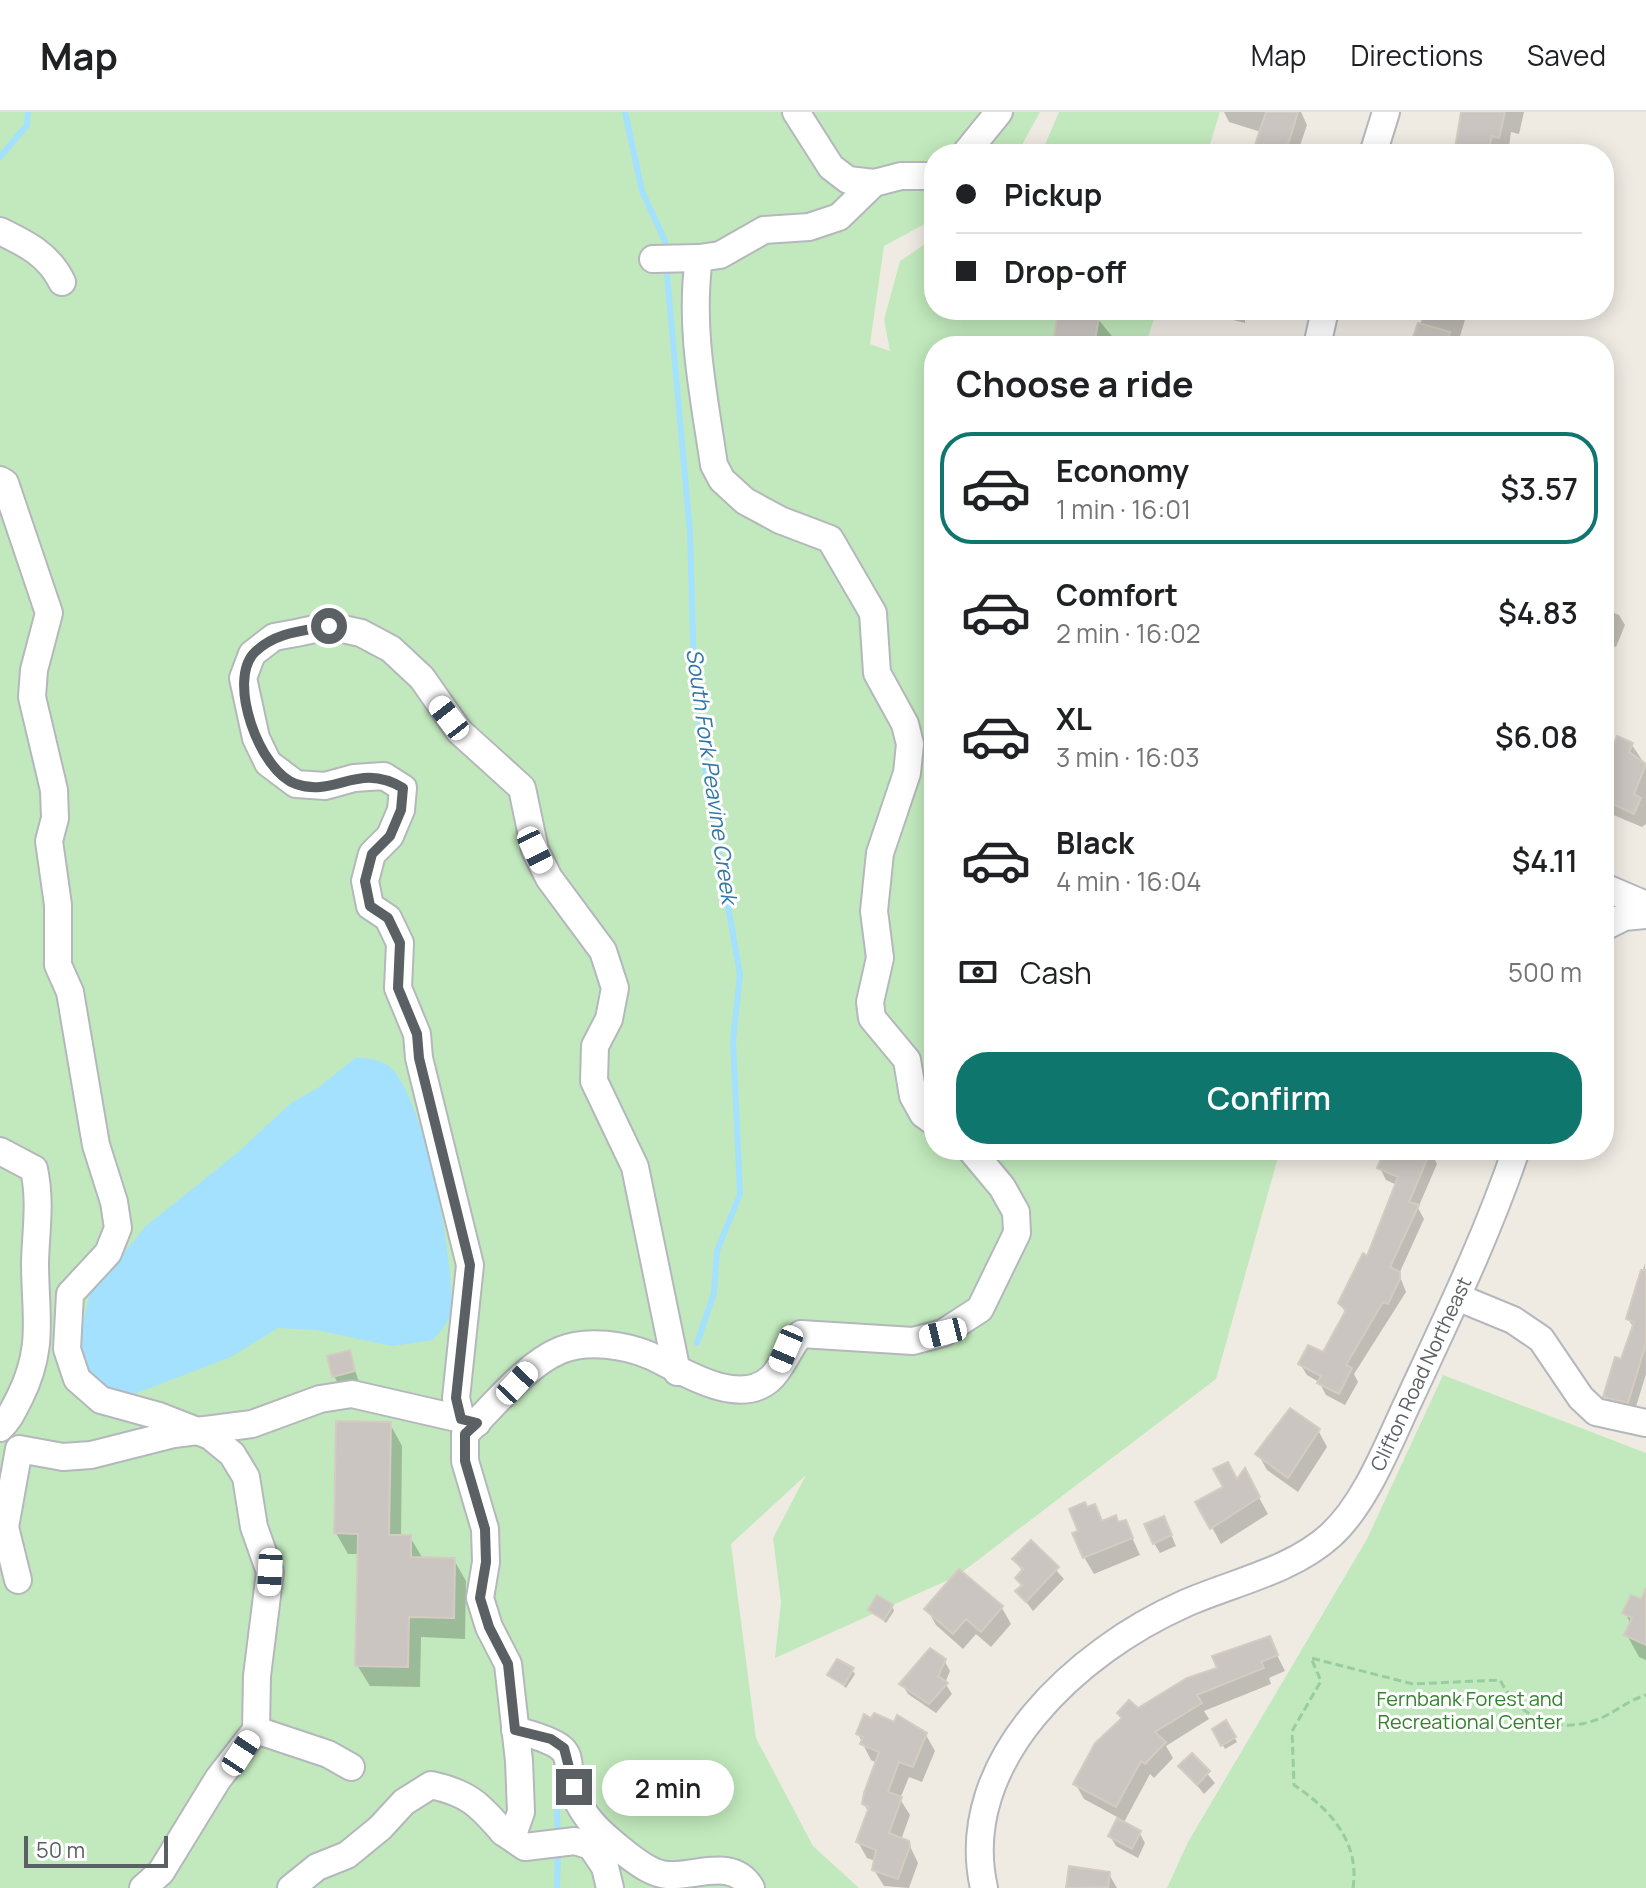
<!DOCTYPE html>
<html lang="en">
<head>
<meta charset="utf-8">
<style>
  :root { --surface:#fff; --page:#f2f2f2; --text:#202124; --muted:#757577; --line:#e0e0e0; --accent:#0f766e }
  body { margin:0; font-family:Manrope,sans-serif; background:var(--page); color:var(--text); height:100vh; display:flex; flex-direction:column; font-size:30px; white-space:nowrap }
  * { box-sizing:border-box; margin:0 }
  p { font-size:26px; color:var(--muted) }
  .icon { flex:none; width:44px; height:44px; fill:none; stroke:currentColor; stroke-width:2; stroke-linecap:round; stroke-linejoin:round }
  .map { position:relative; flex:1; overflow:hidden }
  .panel { position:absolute; left:924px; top:224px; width:690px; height:824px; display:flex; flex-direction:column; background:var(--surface); border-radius:32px; box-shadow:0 4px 20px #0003 }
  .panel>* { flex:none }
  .banner { position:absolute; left:924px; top:32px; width:690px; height:176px; border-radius:32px; box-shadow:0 4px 20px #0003; display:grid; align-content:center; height:176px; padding:0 32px; background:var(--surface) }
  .scale { position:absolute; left:24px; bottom:20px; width:144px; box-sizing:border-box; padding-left:8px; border:4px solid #5b6065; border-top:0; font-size:22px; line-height:28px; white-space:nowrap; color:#5b6065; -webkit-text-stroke:6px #fff; paint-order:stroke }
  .end { position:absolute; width:36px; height:36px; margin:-18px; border:10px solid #5b6065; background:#fff; box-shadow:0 0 0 4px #fff }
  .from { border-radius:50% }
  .bubble { position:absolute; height:56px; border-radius:28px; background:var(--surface); box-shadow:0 4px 20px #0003; font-size:26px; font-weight:600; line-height:56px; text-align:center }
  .car { position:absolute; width:24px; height:48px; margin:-24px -12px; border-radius:10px; box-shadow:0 0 6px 2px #0007; background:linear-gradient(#fff 24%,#345 0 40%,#fff 0 76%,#345 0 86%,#fff 0) }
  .banner b { display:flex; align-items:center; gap:28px; height:76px; font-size:30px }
  .banner b+b { border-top:2px solid var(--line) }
  .banner i { width:20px; height:20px; background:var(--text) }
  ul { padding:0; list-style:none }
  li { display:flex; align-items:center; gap:24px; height:112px; margin:0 16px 12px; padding:0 16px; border:4px solid transparent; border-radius:32px }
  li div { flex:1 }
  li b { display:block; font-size:30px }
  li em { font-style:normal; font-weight:600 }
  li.current { border-color:var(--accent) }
  li>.icon { width:72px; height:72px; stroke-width:1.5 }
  h2 { padding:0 32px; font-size:36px; line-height:96px }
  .pay { display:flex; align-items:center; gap:20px; height:88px; padding:0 32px; font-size:30px }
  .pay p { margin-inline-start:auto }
  .cta { display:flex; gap:16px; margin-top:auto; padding:16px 32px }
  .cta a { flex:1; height:92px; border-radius:32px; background:var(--accent); color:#fff; font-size:32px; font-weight:600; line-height:92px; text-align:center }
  header { display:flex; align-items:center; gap:48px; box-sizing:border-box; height:112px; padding:0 40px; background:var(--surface); border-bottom:2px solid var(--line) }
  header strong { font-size:38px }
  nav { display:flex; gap:44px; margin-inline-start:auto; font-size:28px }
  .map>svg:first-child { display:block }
  .green { fill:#c2e9bd }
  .water { fill:#a3e1ff }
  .shadow { fill:#0003 }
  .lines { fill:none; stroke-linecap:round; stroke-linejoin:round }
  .stream { stroke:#a3e1ff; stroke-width:6 }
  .building { fill:#cac5c0; stroke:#d4ccc1; stroke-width:2 }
  .minor-casing { stroke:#b4b7bb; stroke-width:30 }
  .path { stroke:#97cda1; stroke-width:3; stroke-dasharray:8 4; stroke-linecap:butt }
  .minor { stroke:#fff; stroke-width:26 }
  .route { stroke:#5b6065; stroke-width:10 }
  .labels { text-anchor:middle; stroke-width:6; stroke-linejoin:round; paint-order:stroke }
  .street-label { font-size:20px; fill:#5b6065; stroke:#fff }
  .park-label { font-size:20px; fill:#32822d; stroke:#fff }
  .water-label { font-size:22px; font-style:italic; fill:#3377a7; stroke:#fff }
</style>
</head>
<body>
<header>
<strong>Map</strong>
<nav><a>Map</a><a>Directions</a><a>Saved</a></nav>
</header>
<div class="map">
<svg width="1646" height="1776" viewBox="0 0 1646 1776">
  <rect width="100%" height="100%" fill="#efebe3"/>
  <g class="green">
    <polygon points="0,0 1040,0 1017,42 934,42 934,107 884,134 870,232 890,239 884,208 900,149 934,126 934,198 1157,198 1145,234 934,234 934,1038 1280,1038 1216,1267 957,1464 775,1546 781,1490 773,1426 806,1363 731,1432 756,1626 813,1734 859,1776 0,1776"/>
    <polygon points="1059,0 1220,0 1207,42 1041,42"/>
    <polygon points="1443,1263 1646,1341 1646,1776 1167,1776 1188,1730 1367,1427"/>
  </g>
  <path class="water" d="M355,946C367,946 380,947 390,955C424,983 458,1159 450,1203C448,1212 439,1220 433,1228L392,1234L316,1218L278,1216L231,1245L129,1284L92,1270L81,1253L78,1232L90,1181L146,1114L236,1042L291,991L318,976Z"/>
  <g class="shadow">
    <polygon points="1224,0 1301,0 1307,13 1297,42 1252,42 1261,20 1229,10"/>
    <polygon points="1464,0 1524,0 1519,22 1511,20 1508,42 1456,42"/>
    <polygon points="1205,198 1245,198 1245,211 1206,201"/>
    <polygon points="1417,198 1468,198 1457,234 1412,234 1422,207"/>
    <polygon points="1098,207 1120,234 1056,234"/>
    <polygon points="1604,497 1619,503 1625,513 1616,535 1604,530"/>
    <polygon points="1632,633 1646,654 1646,712 1642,715 1604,699 1604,638 1612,641"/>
    <polygon points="1387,1038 1430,1038 1437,1052 1418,1096 1424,1107 1399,1162 1406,1180 1354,1262 1358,1270 1345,1293 1326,1283 1319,1270 1307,1263 1300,1252 1323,1243 1346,1202 1340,1191 1368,1146 1397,1073 1386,1068 1380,1056"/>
    <polygon points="1645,1151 1646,1262 1634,1301 1613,1297 1606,1285 1634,1216 1628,1207"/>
    <polygon points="349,1241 359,1270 340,1275 334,1264"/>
    <polygon points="390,1312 402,1334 401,1425 410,1425 423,1447 454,1448 466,1469 465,1527 421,1525 420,1575 370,1574 357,1553 359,1442 348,1442 336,1421"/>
    <polygon points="1318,1318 1327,1335 1298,1380 1267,1358 1258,1342"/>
    <polygon points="1245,1360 1268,1402 1221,1432 1198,1390 1237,1370"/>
    <polygon points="1094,1394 1103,1410 1125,1410 1140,1443 1094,1462 1084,1445 1080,1420"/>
    <polygon points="1164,1406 1176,1434 1160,1441 1154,1431"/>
    <polygon points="1031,1430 1064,1467 1033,1499 1018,1479 1022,1475 1017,1466 1023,1460 1014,1447"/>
    <polygon points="1646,1492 1646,1548 1639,1545 1627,1523 1631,1512 1625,1501"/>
    <polygon points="892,1494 894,1499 886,1511 870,1498"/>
    <polygon points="1002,1496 1011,1512 991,1535 976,1522 963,1537 936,1513 927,1497"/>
    <polygon points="1269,1527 1285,1559 1269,1566 1271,1572 1204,1599 1209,1607 1166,1634 1173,1646 1154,1666 1150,1662 1123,1712 1139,1720 1145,1731 1138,1746 1116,1734 1110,1724 1119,1706 1084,1687 1075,1671 1123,1608 1119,1601 1138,1599"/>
    <polygon points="944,1548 950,1559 945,1571 952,1582 936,1601 908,1582 902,1572"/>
    <polygon points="852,1558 855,1562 846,1576 830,1563"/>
    <polygon points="898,1606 926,1623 935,1639 922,1670 909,1665 900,1687 910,1703 901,1728 908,1730 918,1751 909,1776 884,1774 874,1758 876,1749 867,1746 858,1730 869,1701 864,1692 877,1651 871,1648 858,1622 896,1612"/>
    <polygon points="1226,1611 1237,1630 1225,1637 1214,1618"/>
    <polygon points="1192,1644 1215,1671 1204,1682 1181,1654"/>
    <polygon points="1071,1756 1109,1762 1117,1776 1068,1776"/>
  </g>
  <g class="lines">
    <g class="stream">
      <polyline points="625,0 642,79 665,129 665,141"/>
      <polyline points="0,45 27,13 28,0"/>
      <polyline points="666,152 690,420 694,563 707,672 740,863 733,928 740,1082 717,1139 714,1181 697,1231"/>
      <polyline points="555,1655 558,1724"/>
      <polyline points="557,1776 558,1740"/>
    </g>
  </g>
  <g class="building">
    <polygon points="1266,0 1298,0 1285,42 1252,42"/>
    <polygon points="1461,0 1505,0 1499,26 1492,24 1487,42 1454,42"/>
    <polygon points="1058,199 1099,205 1094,234 1053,234"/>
    <polygon points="1418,211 1450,220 1446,234 1410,234"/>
    <polygon points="1617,624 1633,631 1629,640 1646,652 1634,682 1641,686 1634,702 1604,688 1604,659"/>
    <polygon points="1385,1038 1431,1038 1409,1090 1419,1093 1390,1155 1400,1160 1400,1167 1388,1192 1383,1190 1346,1253 1352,1256 1339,1282 1317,1271 1321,1264 1298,1252 1308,1233 1323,1240 1346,1198 1338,1191 1363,1141 1367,1144 1398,1065 1377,1056"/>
    <polygon points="1641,1158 1646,1158 1646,1231 1628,1291 1603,1285 1615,1245 1621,1247 1634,1210 1626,1207"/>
    <polygon points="350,1238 355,1259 332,1265 327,1244"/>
    <polygon points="1290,1296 1320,1317 1288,1366 1255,1342"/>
    <polygon points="336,1309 391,1310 389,1423 411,1423 411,1445 455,1446 454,1506 409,1505 408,1555 355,1554 358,1422 334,1421"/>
    <polygon points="1228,1350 1237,1367 1245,1356 1260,1385 1210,1417 1195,1390 1223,1375 1213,1357"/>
    <polygon points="1085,1390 1087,1395 1095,1392 1102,1409 1116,1403 1118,1410 1126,1408 1133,1426 1083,1446 1072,1421 1078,1419 1069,1397"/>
    <polygon points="1164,1404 1172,1423 1153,1432 1144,1412"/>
    <polygon points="1031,1428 1059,1455 1026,1490 1015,1479 1022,1473 1015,1466 1023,1457 1012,1447"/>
    <polygon points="959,1457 1003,1494 981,1520 966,1507 953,1522 924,1497"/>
    <polygon points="1646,1476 1646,1533 1624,1523 1632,1506 1622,1501 1631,1483 1641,1487"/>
    <polygon points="877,1483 893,1493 884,1508 868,1498"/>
    <polygon points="1270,1524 1278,1543 1261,1550 1264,1556 1197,1583 1202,1591 1155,1620 1166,1630 1145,1652 1141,1649 1116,1695 1073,1672 1095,1631 1122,1606 1117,1601 1129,1588 1138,1596 1187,1566 1217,1556 1212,1544"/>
    <polygon points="930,1536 946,1547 938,1564 948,1571 929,1592 899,1572"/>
    <polygon points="837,1547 854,1556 844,1573 827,1563"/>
    <polygon points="874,1601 894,1610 897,1603 927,1621 913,1655 899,1650 888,1680 902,1685 889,1721 909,1729 910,1734 898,1767 872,1758 876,1738 856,1730 869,1695 862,1692 864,1681 879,1640 860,1632 863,1625 856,1622 864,1602 871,1606"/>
    <polygon points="1226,1608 1236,1625 1221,1634 1212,1617"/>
    <polygon points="1192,1641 1210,1659 1197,1673 1178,1654"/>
    <polygon points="1117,1706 1141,1719 1132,1737 1108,1724"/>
    <polygon points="1069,1754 1110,1760 1108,1775 1066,1776"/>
  </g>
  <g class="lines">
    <defs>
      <g id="minor">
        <polyline points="796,0 831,55 848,68 874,71"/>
        <polyline points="965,42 999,0"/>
        <polyline points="1373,42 1386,0"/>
        <path d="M934,64H901L874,71L839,105L809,115L764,118L720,143L699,146C689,216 704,284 714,353L722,368L745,389L780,408L830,427L873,501L877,561L905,612L910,632L907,661L880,741L874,799L880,846L870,890L872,906L907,948L913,984L923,1002L934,1010"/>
        <path d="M0,119C27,132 49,143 62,170"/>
        <polyline points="653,147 699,146"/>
        <polyline points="1317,234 1325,198"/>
        <polyline points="0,368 5,371 49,501 34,558 32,585 54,678 55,706 49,729 58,793 58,853 70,880 96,1033 114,1090 118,1116 108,1141 70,1182 67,1237 77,1267 101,1288 159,1304 210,1324 232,1342 246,1365 254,1415 270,1460 257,1564 256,1618 218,1667 161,1760 143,1776"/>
        <polyline points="1604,775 1646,793"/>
        <polyline points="1604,815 1624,805 1646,803"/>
        <path d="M0,1039L34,1057C41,1090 36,1117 35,1150C35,1203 45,1234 20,1285C14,1296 10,1307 0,1316"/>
        <polyline points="1457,1185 1513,1208 1541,1227 1581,1286 1596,1300 1646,1311"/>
        <polyline points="477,1311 461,1307 456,1286 470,1153 419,946 417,922 398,876 400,831 388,806 370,794 365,769 372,742 390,724 401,698 403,676 384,664 354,666 325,674 296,672 268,651 256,626 243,566 252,542 274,525 296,521 329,514 361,521 391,537 422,566 459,619 522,676 535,738 549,766 603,839 615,876 609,907 595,934 594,969 635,1055 677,1260"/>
        <polyline points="18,1468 5,1415 19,1337 63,1345 91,1343 174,1322 252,1312 320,1287 352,1282 461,1307"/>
        <polyline points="256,1618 328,1642 351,1655"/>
        <path d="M515,1618C596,1639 552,1646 582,1697C593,1716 612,1730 629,1744C640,1752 653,1762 667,1763C696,1765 733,1745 751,1776"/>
        <polyline points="503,1720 525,1735 575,1729 591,1734 605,1755 610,1776"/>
        <path d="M291,1776L317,1755L347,1743L380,1716L404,1690L431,1673C468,1681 479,1692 503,1720L515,1717L521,1700L519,1649L508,1552L489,1515L480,1486L486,1450L485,1417L465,1349V1322C492,1296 526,1252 561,1238C587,1227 626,1233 651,1244C681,1258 738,1296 770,1267C782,1257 789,1235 801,1222L913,1229L943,1221L980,1197L1017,1121L1016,1100L1002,1075L971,1038"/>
        <path d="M984,1776C955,1648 1080,1538 1184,1492C1231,1471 1292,1459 1331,1423C1366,1391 1389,1330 1409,1288C1447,1206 1487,1124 1516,1038"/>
      </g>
    </defs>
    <use href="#minor" class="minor-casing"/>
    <path class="path" d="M1353,1776C1360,1730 1330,1697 1294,1673L1292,1619L1321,1569L1311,1546L1413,1572L1500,1568C1520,1607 1559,1624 1601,1606C1617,1599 1627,1589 1646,1583"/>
    <use href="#minor" class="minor"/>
  </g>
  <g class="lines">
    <path class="route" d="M329,514C303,519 276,520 255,540C226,568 260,660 296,672C335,686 358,649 403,676L401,698L390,724L372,742L365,769L370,794L388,806L400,831L398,876L417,922L419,946L470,1153L456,1286L461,1307L477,1311L465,1322V1349L485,1417L486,1450L480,1486L489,1515L508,1552L515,1618L551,1627L564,1636L574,1675"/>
  </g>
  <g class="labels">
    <g class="street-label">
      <text transform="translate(1421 1262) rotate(-65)" y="7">Clifton Road Northeast</text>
    </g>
    <g class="park-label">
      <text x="1470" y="1594">Fernbank Forest and<tspan x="1470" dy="23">Recreational Center</tspan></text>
    </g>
    <g class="water-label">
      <text transform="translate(712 664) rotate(82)" y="8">South Fork Peavine Creek</text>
    </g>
  </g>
</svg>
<div class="scale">50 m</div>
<i class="end from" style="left:329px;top:514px"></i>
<i class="end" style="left:574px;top:1675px"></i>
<div class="bubble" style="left:602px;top:1648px;width:132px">2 min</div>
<i class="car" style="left:449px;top:606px;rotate:322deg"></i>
<i class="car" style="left:535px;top:738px;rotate:154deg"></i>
<i class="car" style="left:943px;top:1221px;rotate:256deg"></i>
<i class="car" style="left:786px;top:1237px;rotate:203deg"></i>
<i class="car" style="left:517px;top:1271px;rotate:43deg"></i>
<i class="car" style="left:270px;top:1460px;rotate:183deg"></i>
<i class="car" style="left:241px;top:1641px;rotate:33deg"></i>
<div class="banner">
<b><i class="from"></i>Pickup</b>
<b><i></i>Drop-off</b>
</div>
<section class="panel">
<h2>Choose a ride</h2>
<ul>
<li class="current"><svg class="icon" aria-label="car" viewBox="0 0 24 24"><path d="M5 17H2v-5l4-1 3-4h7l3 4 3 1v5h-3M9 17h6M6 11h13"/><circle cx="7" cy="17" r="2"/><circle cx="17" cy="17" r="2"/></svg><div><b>Economy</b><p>1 min · 16:01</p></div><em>$3.57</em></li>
<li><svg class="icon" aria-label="car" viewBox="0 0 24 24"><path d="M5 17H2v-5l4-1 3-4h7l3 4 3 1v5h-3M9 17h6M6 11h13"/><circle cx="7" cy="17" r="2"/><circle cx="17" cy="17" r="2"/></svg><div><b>Comfort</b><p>2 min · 16:02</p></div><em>$4.83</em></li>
<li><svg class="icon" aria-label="car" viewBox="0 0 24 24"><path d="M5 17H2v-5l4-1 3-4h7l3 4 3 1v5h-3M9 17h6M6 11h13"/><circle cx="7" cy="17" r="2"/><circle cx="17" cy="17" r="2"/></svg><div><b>XL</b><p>3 min · 16:03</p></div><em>$6.08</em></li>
<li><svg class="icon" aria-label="car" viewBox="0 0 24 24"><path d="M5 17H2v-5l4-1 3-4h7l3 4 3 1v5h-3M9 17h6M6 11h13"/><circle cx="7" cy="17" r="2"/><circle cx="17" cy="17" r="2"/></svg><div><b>Black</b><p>4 min · 16:04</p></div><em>$4.11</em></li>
</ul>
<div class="pay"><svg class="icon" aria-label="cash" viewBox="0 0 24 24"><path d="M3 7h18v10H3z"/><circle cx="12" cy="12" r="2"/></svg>Cash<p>500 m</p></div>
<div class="cta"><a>Confirm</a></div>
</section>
</div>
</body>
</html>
